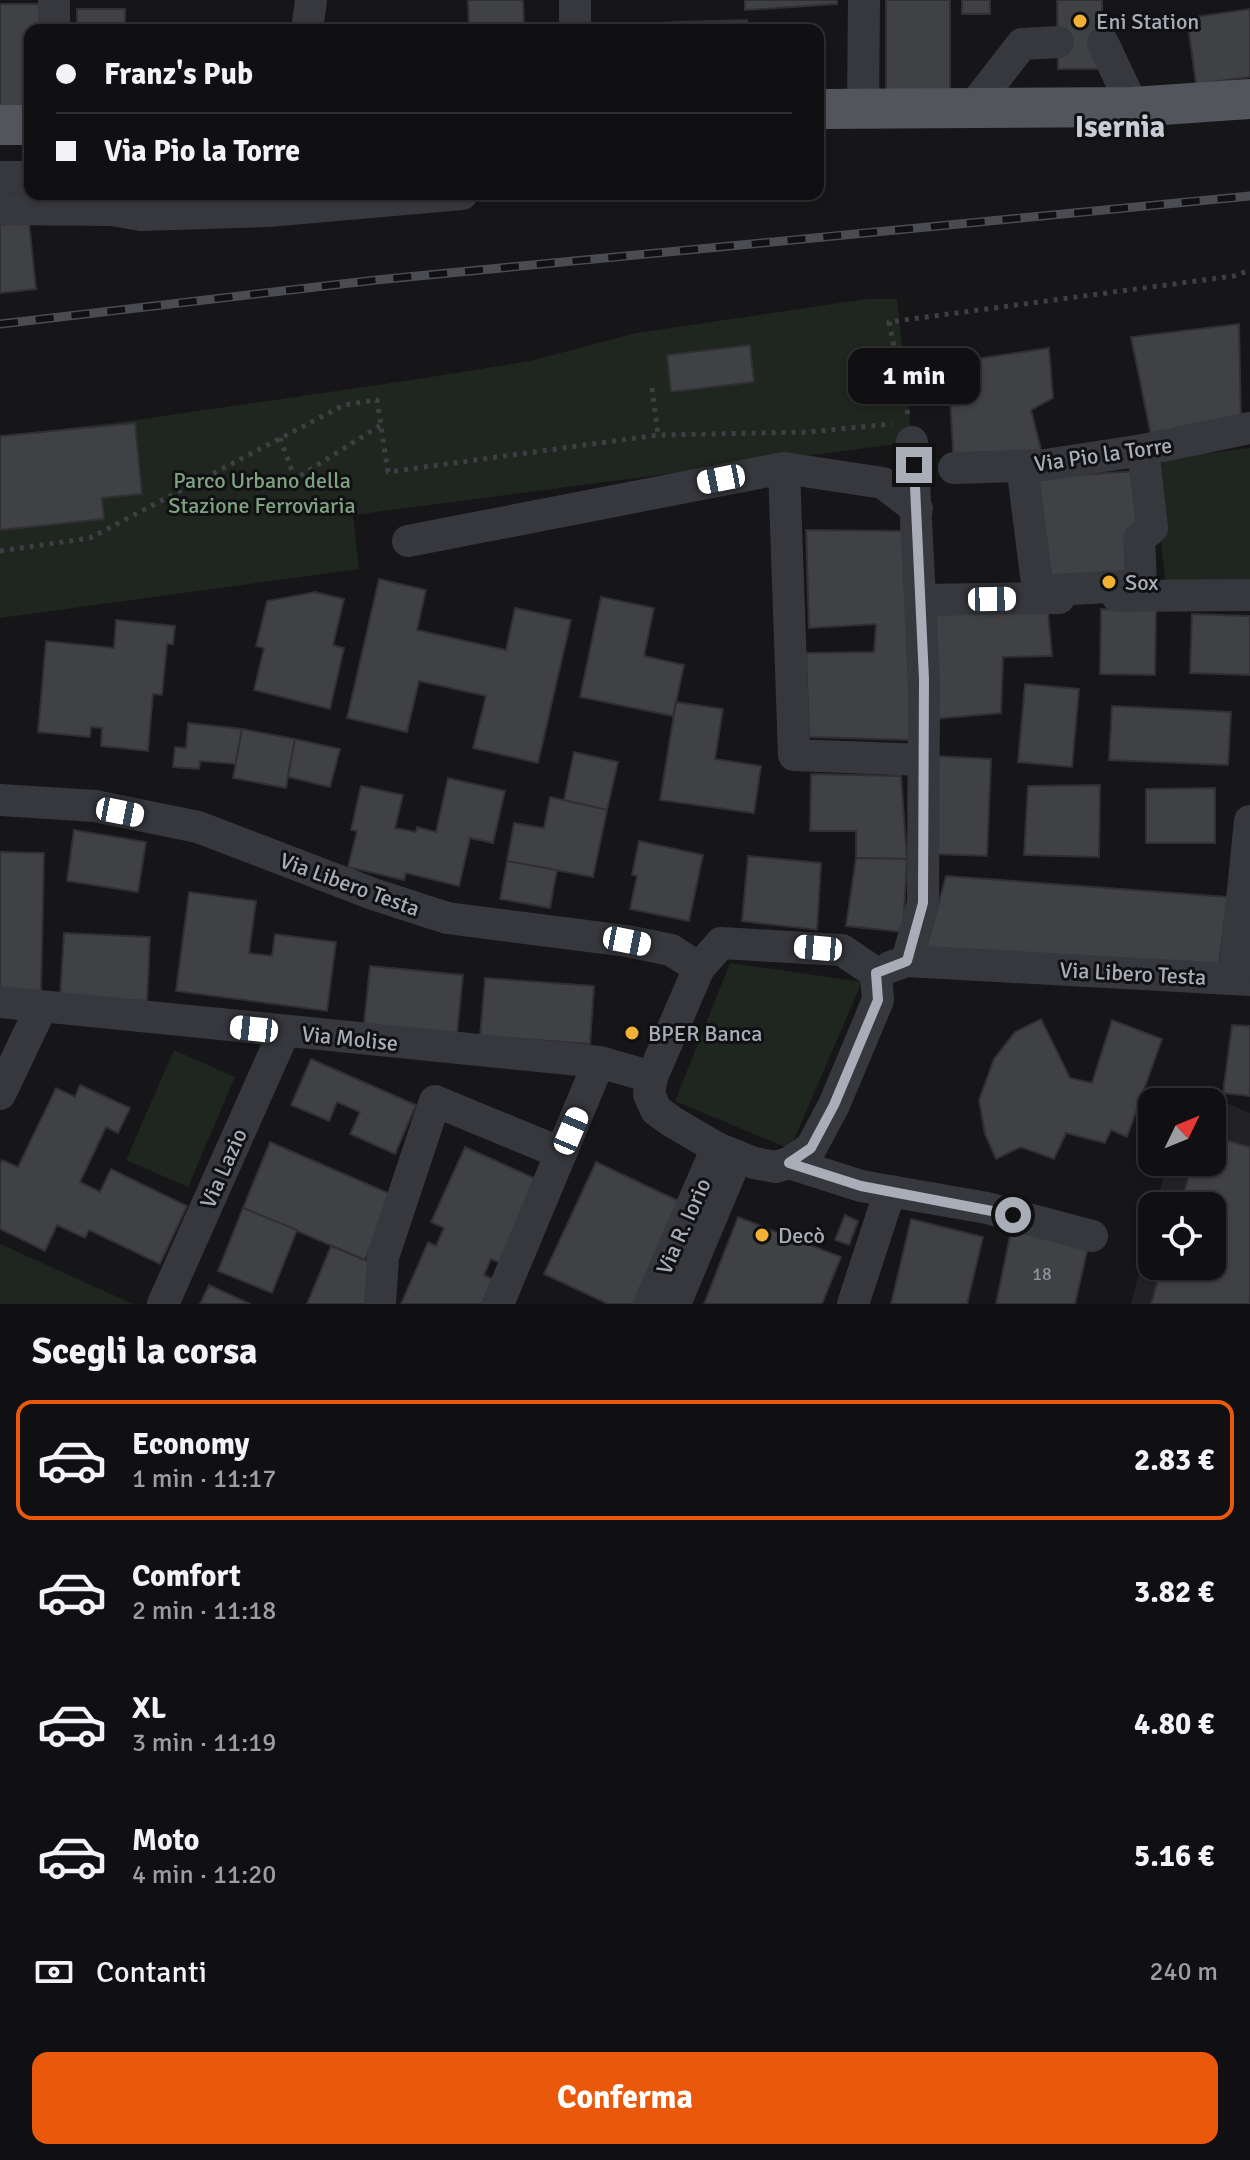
<!DOCTYPE html>
<html lang="it">
<head>
<meta charset="utf-8">
<style>
  :root { --surface:#101012; --page:#19191b; --text:#f1f3f6; --muted:#9c9d9f; --line:#303032; --accent:#ea580c }
  body { margin:0; font-family:Signika,sans-serif; background:var(--page); color:var(--text); height:100vh; display:flex; flex-direction:column; font-size:30px; white-space:nowrap }
  * { box-sizing:border-box; margin:0 }
  p { font-size:26px; color:var(--muted) }
  .icon { flex:none; width:44px; height:44px; fill:none; stroke:currentColor; stroke-width:2; stroke-linecap:round; stroke-linejoin:round }
  .map { position:relative; height:1304px; overflow:hidden }
  .details { display:flex; flex-direction:column; background:var(--surface); flex:1 }
  .details>* { flex:none }
  .top-card { position:absolute; left:24px; top:24px; width:800px; height:176px; border-radius:16px; box-shadow:0 2px 6px #0004,0 0 0 2px var(--line); display:grid; align-content:center; height:176px; padding:0 32px; background:var(--surface) }
  .needle { width:52px; rotate:47deg }
  .controls { position:absolute; left:1138px; top:1088px; display:grid; gap:16px }
  .controls a { display:grid; place-items:center; width:88px; height:88px; border-radius:16px; background:var(--surface); box-shadow:0 2px 6px #0004,0 0 0 2px var(--line); font-size:40px }
  .end { position:absolute; width:36px; height:36px; margin:-18px; border:10px solid #a8adb8; background:#111; box-shadow:0 0 0 4px #111 }
  .from { border-radius:50% }
  .bubble { position:absolute; height:56px; border-radius:16px; background:var(--surface); box-shadow:0 2px 6px #0004,0 0 0 2px var(--line); font-size:26px; font-weight:800; line-height:56px; text-align:center }
  .car { position:absolute; width:24px; height:48px; margin:-24px -12px; border-radius:10px; box-shadow:0 0 6px 2px #0007; background:linear-gradient(#fff 24%,#345 0 40%,#fff 0 76%,#345 0 86%,#fff 0) }
  .top-card b { display:flex; align-items:center; gap:28px; height:76px; font-size:30px }
  .top-card b+b { border-top:2px solid var(--line) }
  .top-card i { width:20px; height:20px; background:var(--text) }
  ul { padding:0; list-style:none }
  li { display:flex; align-items:center; gap:24px; height:120px; margin:0 16px 12px; padding:0 16px; border:4px solid transparent; border-radius:16px }
  li div { flex:1 }
  li b { display:block; font-size:30px }
  li em { font-style:normal; font-weight:800 }
  li.on { border-color:var(--accent) }
  li>.icon { width:72px; height:72px; stroke-width:1.5 }
  h2 { padding:0 32px; font-size:36px; line-height:96px }
  .pay { display:flex; align-items:center; gap:20px; height:88px; padding:0 32px; font-size:30px }
  .pay p { margin-inline-start:auto }
  .button { display:flex; gap:16px; margin-top:auto; padding:16px 32px }
  .button a { flex:1; height:92px; border-radius:16px; background:var(--accent); color:#fff; font-size:32px; font-weight:800; line-height:92px; text-align:center }
  .map>svg:first-child { display:block }
  .built { fill:#222225 }
  .green { fill:#1e261f }
  .building { fill:#404145; stroke:#303034; stroke-width:2 }
  .lines { fill:none; stroke-linecap:round; stroke-linejoin:round }
  .path { stroke:#3d3f44; stroke-width:5; stroke-dasharray:4 6; stroke-linecap:butt }
  .minor { stroke:#37383d; stroke-width:32 }
  .major { stroke:#53555c; stroke-width:40 }
  .rail-casing { stroke:#4a4c52; stroke-width:9 }
  .rail { stroke:#111113; stroke-width:6; stroke-dasharray:18; stroke-linecap:butt }
  .route { stroke:#a8adb8; stroke-width:10 }
  .poi-dot { fill:#f2b134; stroke:#111113; stroke-width:3 }
  .labels { text-anchor:middle; stroke-width:6; stroke-linejoin:round; paint-order:stroke }
  .number-label { font-size:18px; fill:#8e929b }
  .poi-label { font-size:22px; fill:#a8adb8; stroke:#111113; text-anchor:start }
  .street-label { font-size:22px; fill:#a8adb8; stroke:#111113 }
  .park-label { font-size:22px; fill:#7fa381; stroke:#111113 }
  .district-label { font-size:30px; font-weight:bold; fill:#c9ccd4; stroke:#111113 }
</style>
</head>
<body>
<div class="map">
<svg width="1250" height="1304" viewBox="0 0 1250 1304">
  <rect width="100%" height="100%" fill="#161618"/>
  <polygon class="built" points="1186,1086 1250,1113 1250,1304 1131,1304 1152,1221 1152,1266 1212,1266 1212,1206 1156,1206 1167,1162 1212,1162 1212,1102 1182,1102"/>
  <g class="green">
    <polygon points="867,299 897,299 912,442 353,515 359,569 0,618 0,436 136,420 412,380 530,361 636,333"/>
    <polygon points="1250,448 1250,587 1166,588 1152,460"/>
    <polygon points="730,963 862,982 790,1149 675,1101"/>
    <polygon points="174,1050 235,1077 188,1187 126,1160"/>
    <polygon points="0,1244 133,1304 0,1304"/>
  </g>
  <g class="building">
    <polygon points="468,0 523,0 524,29 541,30 417,30 469,30"/>
    <polygon points="745,0 837,0 837,4 745,10"/>
    <rect x="886" y="0" width="64" height="94"/>
    <rect x="962" y="0" width="28" height="14"/>
    <polygon points="1057,0 1102,0 1103,69 1058,69"/>
    <polygon points="0,4 40,4 40,30 30,30 30,108 0,108"/>
    <rect x="77" y="9" width="48" height="21"/>
    <polygon points="1250,9 1250,77 1196,84 1187,18"/>
    <polygon points="747,20 748,30 679,30 679,22"/>
    <polygon points="679,22 679,30 583,30 582,27"/>
    <polygon points="29,222 36,289 0,293 0,225"/>
    <polygon points="1239,324 1241,423 1152,440 1131,337"/>
    <polygon points="750,345 754,382 671,392 667,355"/>
    <polygon points="1049,348 1053,398 1031,410 1045,465 954,468 948,363"/>
    <polygon points="135,423 142,494 102,498 104,519 0,530 0,436"/>
    <polygon points="1137,471 1150,523 1133,583 1041,587 1030,478"/>
    <polygon points="806,530 903,531 911,740 809,737 806,653 874,652 876,624 809,628"/>
    <polygon points="379,579 426,590 417,630 506,650 515,608 571,620 538,763 473,748 486,696 419,681 407,732 347,718"/>
    <polygon points="315,592 344,599 333,645 344,648 330,709 254,690 264,648 256,646 267,601"/>
    <polygon points="601,597 654,608 644,656 684,665 673,716 580,697"/>
    <polygon points="933,600 1047,601 1052,656 1003,657 1001,713 934,719"/>
    <polygon points="1101,609 1156,610 1155,675 1100,674"/>
    <polygon points="1192,614 1250,616 1250,675 1190,673"/>
    <polygon points="116,620 175,626 173,644 167,644 162,695 153,694 148,751 101,746 102,728 91,727 90,737 38,732 46,641 114,648"/>
    <polygon points="1025,684 1079,689 1072,767 1018,762"/>
    <polygon points="676,702 723,709 715,759 761,766 754,813 660,800"/>
    <polygon points="1112,706 1231,712 1228,765 1109,760"/>
    <polygon points="188,723 242,729 236,764 200,761 199,769 173,767 175,747 186,748"/>
    <polygon points="242,729 295,739 286,788 233,778"/>
    <polygon points="295,739 340,749 330,787 288,777"/>
    <polygon points="574,752 618,762 607,810 564,800"/>
    <polygon points="935,756 991,759 987,856 935,854"/>
    <polygon points="811,774 901,776 907,859 856,858 856,831 810,831"/>
    <polygon points="448,778 505,791 493,843 470,838 459,886 406,873 404,880 348,867 357,831 351,830 361,786 403,795 395,828 416,832 417,827 436,832"/>
    <polygon points="1100,785 1099,857 1024,855 1028,786"/>
    <polygon points="1215,788 1215,843 1146,843 1146,789"/>
    <polygon points="550,797 607,810 593,877 507,861 514,823 544,828"/>
    <polygon points="74,830 146,842 138,892 67,881"/>
    <polygon points="639,841 703,855 689,921 630,909 637,876 632,875"/>
    <polygon points="0,852 44,853 41,991 0,990"/>
    <polygon points="748,856 821,863 817,930 742,921"/>
    <polygon points="856,858 907,859 903,932 846,926"/>
    <polygon points="507,861 557,870 550,908 500,899"/>
    <polygon points="946,876 1228,897 1219,964 926,949"/>
    <polygon points="189,892 256,901 249,953 272,956 275,934 336,942 327,1011 176,991"/>
    <polygon points="64,933 150,937 147,1001 60,997"/>
    <polygon points="370,966 463,975 457,1034 364,1024"/>
    <polygon points="485,978 594,986 590,1044 480,1036"/>
    <polygon points="1041,1019 1070,1078 1092,1083 1112,1020 1162,1039 1127,1137 1111,1130 1105,1143 1066,1133 1054,1159 1021,1147 996,1159 985,1134 979,1100 994,1059 1015,1032"/>
    <polygon points="1232,1025 1250,1026 1250,1096 1223,1093"/>
    <polygon points="311,1059 416,1105 395,1154 350,1134 360,1112 337,1102 329,1121 291,1105"/>
    <polygon points="80,1085 130,1108 118,1133 106,1127 80,1182 100,1192 111,1169 187,1206 160,1264 89,1230 85,1238 57,1225 45,1251 0,1229 0,1165 2,1160 18,1167 56,1088 75,1097"/>
    <polygon points="1212,1136 1250,1147 1250,1304 1151,1304 1162,1266 1212,1266 1212,1206 1180,1206 1193,1162 1212,1162"/>
    <polygon points="270,1142 393,1195 365,1260 243,1208"/>
    <polygon points="465,1147 543,1182 506,1265 491,1259 484,1275 497,1281 486,1304 401,1304 428,1242 436,1246 444,1228 431,1222"/>
    <polygon points="596,1162 685,1204 638,1304 608,1304 544,1274"/>
    <polygon points="243,1208 297,1230 272,1293 218,1271"/>
    <polygon points="845,1215 858,1221 849,1245 835,1240"/>
    <polygon points="738,1217 841,1257 822,1304 704,1304"/>
    <polygon points="911,1219 983,1237 967,1304 891,1304"/>
    <polygon points="1012,1226 1089,1243 1075,1304 996,1304"/>
    <polygon points="331,1246 379,1266 364,1304 307,1304"/>
    <polygon points="209,1285 250,1304 200,1304"/>
  </g>
  <g class="lines">
    <g class="path">
      <polyline points="652,388 658,435"/>
      <polyline points="908,414 889,322 1234,276 1250,270"/>
      <polyline points="280,438 295,479 381,425"/>
      <polyline points="0,551 90,538 344,405 377,400 388,472 658,435 808,432 892,424"/>
    </g>
    <g class="minor">
      <polyline points="54,30 54,0"/>
      <polyline points="307,30 311,0"/>
      <polyline points="575,30 575,0"/>
      <polyline points="1103,43 1133,107"/>
      <polyline points="863,107 864,0"/>
      <polyline points="973,107 1022,44 1058,42"/>
      <polyline points="0,177 30,177"/>
      <polyline points="0,209 112,210 141,215 268,211 462,194"/>
      <polyline points="1022,465 1038,591 1141,585 1139,539 1152,528 1143,450"/>
      <polyline points="784,468 794,755 924,760"/>
      <polyline points="954,468 1045,465 1143,450 1250,428"/>
      <polyline points="408,541 784,468 883,483 917,509"/>
      <polyline points="1117,596 1250,595"/>
      <polyline points="922,600 1059,598"/>
      <polyline points="0,800 95,806 198,827 373,894 447,918 627,941 671,950 699,968"/>
      <polygon points="721,943 842,950 876,973 878,1000 834,1105 811,1148 789,1163 775,1167 754,1163 717,1148 671,1121 656,1110 649,1094 652,1077 699,968"/>
      <polyline points="907,961 923,903 924,679 912,442"/>
      <polyline points="890,967 907,961 1250,980"/>
      <polyline points="1234,979 1250,821"/>
      <polyline points="0,1002 599,1062 652,1077"/>
      <polyline points="0,1094 41,1008"/>
      <polyline points="789,1163 861,1186 987,1208 1092,1236"/>
      <polyline points="163,1304 284,1032"/>
      <polyline points="380,1304 383,1257 435,1101 561,1153"/>
      <polyline points="498,1304 599,1062"/>
      <polyline points="649,1304 717,1148"/>
      <polyline points="675,1304 737,1156"/>
      <polyline points="853,1304 890,1191"/>
    </g>
    <g class="major">
      <polyline points="818,109 1133,107 1250,99"/>
      <polyline points="0,125 30,125"/>
    </g>
    <defs>
      <polyline id="rail" points="0,324 376,280 1250,196"/>
    </defs>
    <use href="#rail" class="rail-casing"/>
    <use href="#rail" class="rail"/>
  </g>
  <g class="lines">
    <polyline class="route" points="914,465 924,679 923,903 907,961 876,973 878,1000 834,1105 811,1148 789,1163 861,1186 1013,1215"/>
  </g>
  <g class="poi-dot">
    <circle cx="1080" cy="21" r="8"/>
    <circle cx="1109" cy="582" r="8"/>
    <circle cx="632" cy="1033" r="8"/>
    <circle cx="762" cy="1235" r="8"/>
  </g>
  <g class="labels">
    <g class="number-label">
      <text x="1042" y="1280">18</text>
    </g>
    <g class="poi-label">
      <text x="1096" y="29">Eni Station</text>
      <text x="1125" y="590">Sox</text>
      <text x="648" y="1041">BPER Banca</text>
      <text x="778" y="1243">Decò</text>
    </g>
    <g class="street-label">
      <text transform="translate(1103 454) rotate(-8)" y="8">Via Pio la Torre</text>
      <text transform="translate(350 884) rotate(20)" y="8">Via Libero Testa</text>
      <text transform="translate(1133 973) rotate(3)" y="8">Via Libero Testa</text>
      <text transform="translate(350 1038) rotate(6)" y="8">Via Molise</text>
      <text transform="translate(223 1168) rotate(-66)" y="8">Via Lazio</text>
      <text transform="translate(683 1226) rotate(-66)" y="8">Via R. Iorio</text>
    </g>
    <g class="park-label">
      <text x="262" y="488">Parco Urbano della<tspan x="262" dy="25">Stazione Ferroviaria</tspan></text>
    </g>
    <g class="district-label">
      <text x="1120" y="137">Isernia</text>
    </g>
  </g>
</svg>
<div class="controls">
<a><svg class="needle" viewBox="-14 -14 28 28"><path d="M0-13l5 13h-10z" fill="#e53935"/><path d="M0 13l5-13h-10z" fill="#9c9d9f"/></svg></a>
<a><svg class="icon" aria-label="locate" viewBox="0 0 24 24"><circle cx="12" cy="12" r="6"/><path d="M12 2v4M12 18v4M2 12h4M18 12h4"/></svg></a>
</div>
<i class="end from" style="left:1013px;top:1215px"></i>
<i class="end" style="left:914px;top:465px"></i>
<div class="bubble" style="left:848px;top:348px;width:132px">1 min</div>
<i class="car" style="left:721px;top:479px;rotate:259deg"></i>
<i class="car" style="left:992px;top:599px;rotate:89deg"></i>
<i class="car" style="left:120px;top:812px;rotate:101deg"></i>
<i class="car" style="left:627px;top:941px;rotate:101deg"></i>
<i class="car" style="left:818px;top:948px;rotate:275deg"></i>
<i class="car" style="left:254px;top:1029px;rotate:276deg"></i>
<i class="car" style="left:571px;top:1131px;rotate:23deg"></i>
<div class="top-card">
<b><i class="from"></i>Franz's Pub</b>
<b><i></i>Via Pio la Torre</b>
</div>
</div>
<section class="details">
<h2>Scegli la corsa</h2>
<ul>
<li class="on"><svg class="icon" aria-label="car" viewBox="0 0 24 24"><path d="M5 17H2v-5l4-1 3-4h7l3 4 3 1v5h-3M9 17h6M6 11h13"/><circle cx="7" cy="17" r="2"/><circle cx="17" cy="17" r="2"/></svg><div><b>Economy</b><p>1 min · 11:17</p></div><em>2.83 €</em></li>
<li><svg class="icon" aria-label="car" viewBox="0 0 24 24"><path d="M5 17H2v-5l4-1 3-4h7l3 4 3 1v5h-3M9 17h6M6 11h13"/><circle cx="7" cy="17" r="2"/><circle cx="17" cy="17" r="2"/></svg><div><b>Comfort</b><p>2 min · 11:18</p></div><em>3.82 €</em></li>
<li><svg class="icon" aria-label="car" viewBox="0 0 24 24"><path d="M5 17H2v-5l4-1 3-4h7l3 4 3 1v5h-3M9 17h6M6 11h13"/><circle cx="7" cy="17" r="2"/><circle cx="17" cy="17" r="2"/></svg><div><b>XL</b><p>3 min · 11:19</p></div><em>4.80 €</em></li>
<li><svg class="icon" aria-label="car" viewBox="0 0 24 24"><path d="M5 17H2v-5l4-1 3-4h7l3 4 3 1v5h-3M9 17h6M6 11h13"/><circle cx="7" cy="17" r="2"/><circle cx="17" cy="17" r="2"/></svg><div><b>Moto</b><p>4 min · 11:20</p></div><em>5.16 €</em></li>
</ul>
<div class="pay"><svg class="icon" aria-label="cash" viewBox="0 0 24 24"><path d="M3 7h18v10H3z"/><circle cx="12" cy="12" r="2"/></svg>Contanti<p>240 m</p></div>
<div class="button"><a>Conferma</a></div>
</section>
</body>
</html>
